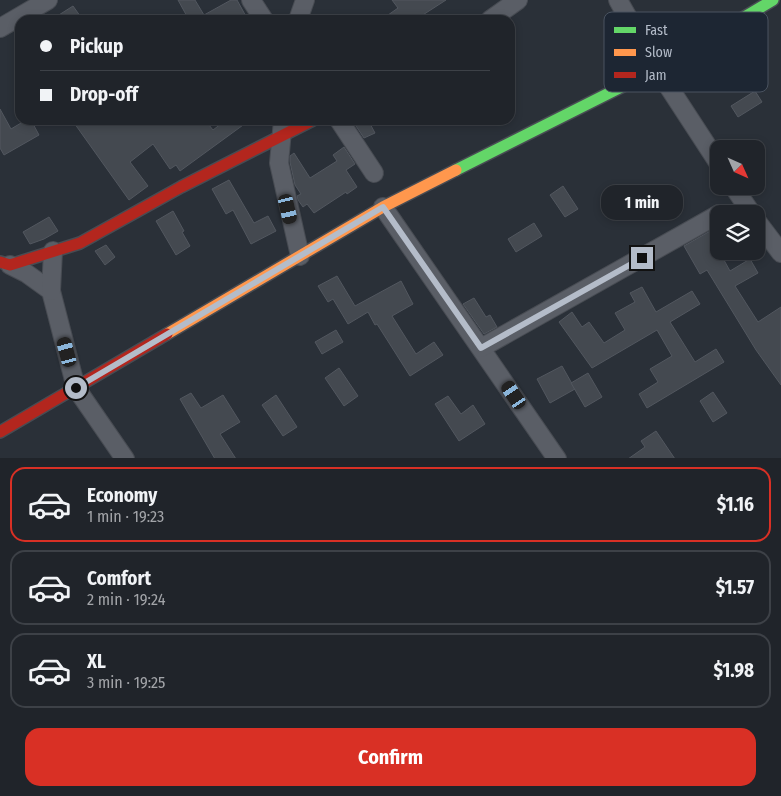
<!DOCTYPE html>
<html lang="en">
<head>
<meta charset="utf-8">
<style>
  :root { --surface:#20242a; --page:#282c32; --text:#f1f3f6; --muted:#a2a4a8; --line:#3d4147; --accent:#d93025 }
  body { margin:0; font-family:"Fira Sans Condensed",sans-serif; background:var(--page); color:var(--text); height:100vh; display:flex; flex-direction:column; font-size:19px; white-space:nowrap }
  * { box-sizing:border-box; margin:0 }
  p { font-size:16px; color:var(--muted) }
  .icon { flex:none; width:28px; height:28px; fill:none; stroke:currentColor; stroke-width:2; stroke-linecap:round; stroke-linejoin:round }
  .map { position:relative; height:458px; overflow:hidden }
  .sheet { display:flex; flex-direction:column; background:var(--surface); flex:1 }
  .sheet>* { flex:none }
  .guide { position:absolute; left:15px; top:15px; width:500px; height:110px; border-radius:15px; box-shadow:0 2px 8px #0003,0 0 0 1px var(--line); display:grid; align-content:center; height:110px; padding:0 25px; background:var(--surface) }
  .needle { width:32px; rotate:135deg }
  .tools { position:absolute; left:710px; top:140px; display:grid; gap:10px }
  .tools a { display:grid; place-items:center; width:55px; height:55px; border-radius:10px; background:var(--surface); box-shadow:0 2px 8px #0003,0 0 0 1px var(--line); font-size:25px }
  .end { position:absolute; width:22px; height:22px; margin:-11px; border:6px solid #b4bcc9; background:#111; box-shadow:0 0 0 2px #111 }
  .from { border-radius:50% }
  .bubble { position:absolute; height:35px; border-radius:15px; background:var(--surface); box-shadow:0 2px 8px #0003,0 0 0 1px var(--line); font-size:16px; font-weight:700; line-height:35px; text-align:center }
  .car { position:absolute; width:15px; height:30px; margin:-15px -8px; border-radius:6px; box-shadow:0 0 4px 1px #0007; background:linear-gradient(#222 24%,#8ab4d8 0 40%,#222 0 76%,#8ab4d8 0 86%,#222 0) }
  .guide b { display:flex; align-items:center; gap:18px; height:48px; font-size:19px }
  .guide b+b { border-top:1px solid var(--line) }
  .guide i { width:12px; height:12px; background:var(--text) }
  ul { padding:9px 0 0; list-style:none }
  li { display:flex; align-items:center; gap:15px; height:75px; margin:0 10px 8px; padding:0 15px; border:2px solid var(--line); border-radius:15px }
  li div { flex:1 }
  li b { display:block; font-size:19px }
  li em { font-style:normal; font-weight:700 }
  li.current { border-color:var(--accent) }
  li>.icon { width:45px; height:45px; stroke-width:1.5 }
  .button { display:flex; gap:10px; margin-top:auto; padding:10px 25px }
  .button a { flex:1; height:58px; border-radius:15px; background:var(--accent); color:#fff; font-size:20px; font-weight:700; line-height:58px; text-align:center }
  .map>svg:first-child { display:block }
  .building { fill:#444950; stroke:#52575f }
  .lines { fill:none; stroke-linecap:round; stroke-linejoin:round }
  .street-casing { stroke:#484c53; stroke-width:20 }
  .fast-casing { stroke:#484c53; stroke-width:14 }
  .slow-casing { stroke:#484c53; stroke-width:14 }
  .jam-casing { stroke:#484c53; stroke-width:14 }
  .street { stroke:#5a5e66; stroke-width:18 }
  .fast { stroke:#63d668; stroke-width:11 }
  .slow { stroke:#ff974d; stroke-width:11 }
  .jam { stroke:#b3261e; stroke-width:11 }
  .route { stroke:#b4bcc9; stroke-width:6 }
  .key { fill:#1d2633; stroke:#4a5360; stroke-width:1 }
  .key-label { font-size:14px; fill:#b4bcc9 }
</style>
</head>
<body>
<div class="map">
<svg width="781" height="459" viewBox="0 0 781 459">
  <rect width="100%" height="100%" fill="#2a3038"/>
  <g class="building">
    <polygon points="178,0 195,0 204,15 231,0 237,0 248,20 189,20"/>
    <polygon points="392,0 446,0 415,20 381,20 398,8"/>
    <polygon points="73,6 83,20 51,20"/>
    <polygon points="755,91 762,102 738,117 731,106"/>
    <polygon points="0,109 11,129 26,120 31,120 39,135 4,155 0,148"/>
    <polygon points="72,120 205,120 213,130 226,120 250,120 180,171 176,165 170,169 153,144 130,162 148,186 129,200"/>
    <polygon points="352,120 368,120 375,133 364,138"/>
    <polygon points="344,147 355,164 346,170 357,187 347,194 346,192 314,213 307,204 303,207 298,200 297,196 301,194 295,185 290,162 290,156 294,153 310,178 337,161 333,155"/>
    <polygon points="229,180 254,223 268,216 276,231 251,244 233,210 226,214 212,189"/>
    <polygon points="563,186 578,209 565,217 550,195"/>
    <polygon points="173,211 184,231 182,232 190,246 176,255 156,221"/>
    <polygon points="49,217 58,231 44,239 30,244 23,232"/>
    <polygon points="534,223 542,236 516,252 508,239"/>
    <polygon points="719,226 719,251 730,271 750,259 758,273 735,286 758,322 781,307 781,385 756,350 707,270 700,274 684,246"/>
    <polygon points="106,245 115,257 105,265 95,251"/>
    <polygon points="337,276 355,306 401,281 413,304 392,316 416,354 434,342 443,355 410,376 377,324 375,325 368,312 348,324 333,299 328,302 318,286"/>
    <polygon points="642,287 656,312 692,291 700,304 670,322 695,362 716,349 724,362 647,408 639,394 658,382 650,369 672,356 657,330 592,368 559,322 572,312 582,327 589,322 604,343 625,330 615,313 635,302 630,293"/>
    <polygon points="474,298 486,317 490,315 497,327 484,334 463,304"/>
    <polygon points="336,330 343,342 322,354 315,342"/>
    <polygon points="562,366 575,389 550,403 537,379"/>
    <polygon points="339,368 358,396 344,406 325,378"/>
    <polygon points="588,373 602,397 585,407 571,383"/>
    <polygon points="713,392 727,413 713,422 700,401"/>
    <polygon points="191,393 201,408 223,395 240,422 220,434 236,459 215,459 180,399"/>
    <polygon points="276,395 297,427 283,436 262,405"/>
    <polygon points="448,396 461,414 473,405 485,424 459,441 435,404"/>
    <polygon points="656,431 675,459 628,459 645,447 641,441"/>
  </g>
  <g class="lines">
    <defs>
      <g id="street">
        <polyline points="251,0 264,20"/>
        <polyline points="618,0 657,69 719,164"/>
        <polyline points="298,20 305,0"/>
        <polyline points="490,20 518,0"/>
        <polyline points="0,28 48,0"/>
        <polyline points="283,120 279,163 300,256"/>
        <polyline points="339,120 374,173"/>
        <polyline points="733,186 752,214"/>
        <polyline points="383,207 557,459"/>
        <polyline points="756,220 781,253"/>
        <polyline points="10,265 26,273 51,291 76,388 125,459"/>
        <polyline points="51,291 53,251"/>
        <polyline points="481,348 719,214"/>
      </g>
      <polyline id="fast" points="456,170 657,69 773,0"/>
      <polyline id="slow" points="167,334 383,207 456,170"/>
      <g id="jam">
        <polyline points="0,262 10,265 80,243 181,187 313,120"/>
        <polyline points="0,432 167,334"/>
      </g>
    </defs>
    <use href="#street" class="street-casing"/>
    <use href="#fast" class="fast-casing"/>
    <use href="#slow" class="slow-casing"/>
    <use href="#jam" class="jam-casing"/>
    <use href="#street" class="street"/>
    <use href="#fast" class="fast"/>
    <use href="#slow" class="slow"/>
    <use href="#jam" class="jam"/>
  </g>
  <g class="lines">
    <polyline class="route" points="76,388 383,207 481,348 642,258"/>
  </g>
  <rect x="604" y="12" width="164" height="80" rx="8" class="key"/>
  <rect x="614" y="27" width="22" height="6" fill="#63d668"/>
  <rect x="614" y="49" width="22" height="7" fill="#ff974d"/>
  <rect x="614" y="72" width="22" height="6" fill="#b3261e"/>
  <g class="key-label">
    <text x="645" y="35">Fast</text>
    <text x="645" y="57">Slow</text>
    <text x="645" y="80">Jam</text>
  </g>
</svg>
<div class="tools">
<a><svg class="needle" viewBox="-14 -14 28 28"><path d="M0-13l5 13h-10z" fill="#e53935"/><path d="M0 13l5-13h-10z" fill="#a2a4a8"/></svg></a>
<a><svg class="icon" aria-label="layers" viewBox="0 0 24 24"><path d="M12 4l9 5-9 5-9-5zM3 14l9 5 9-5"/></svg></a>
</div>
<i class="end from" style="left:76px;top:388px"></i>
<i class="end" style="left:642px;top:258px"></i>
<div class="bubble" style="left:601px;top:185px;width:82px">1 min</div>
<i class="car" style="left:288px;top:209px;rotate:167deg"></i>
<i class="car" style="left:67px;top:352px;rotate:345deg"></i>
<i class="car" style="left:514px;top:395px;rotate:326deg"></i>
<div class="guide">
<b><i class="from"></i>Pickup</b>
<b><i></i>Drop-off</b>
</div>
</div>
<section class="sheet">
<ul>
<li class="current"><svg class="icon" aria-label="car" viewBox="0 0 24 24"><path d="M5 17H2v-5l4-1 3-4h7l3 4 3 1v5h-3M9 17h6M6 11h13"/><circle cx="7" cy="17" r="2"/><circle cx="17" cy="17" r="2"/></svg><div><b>Economy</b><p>1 min · 19:23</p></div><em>$1.16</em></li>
<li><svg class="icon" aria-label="car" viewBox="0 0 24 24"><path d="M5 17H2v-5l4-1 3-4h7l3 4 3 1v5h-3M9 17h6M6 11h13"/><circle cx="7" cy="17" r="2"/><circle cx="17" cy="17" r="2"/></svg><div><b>Comfort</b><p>2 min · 19:24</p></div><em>$1.57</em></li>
<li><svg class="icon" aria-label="car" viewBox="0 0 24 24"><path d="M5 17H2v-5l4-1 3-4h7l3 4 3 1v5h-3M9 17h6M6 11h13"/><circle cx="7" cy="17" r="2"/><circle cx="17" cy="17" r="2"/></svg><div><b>XL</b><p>3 min · 19:25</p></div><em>$1.98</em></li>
</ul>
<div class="button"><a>Confirm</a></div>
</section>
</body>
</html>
